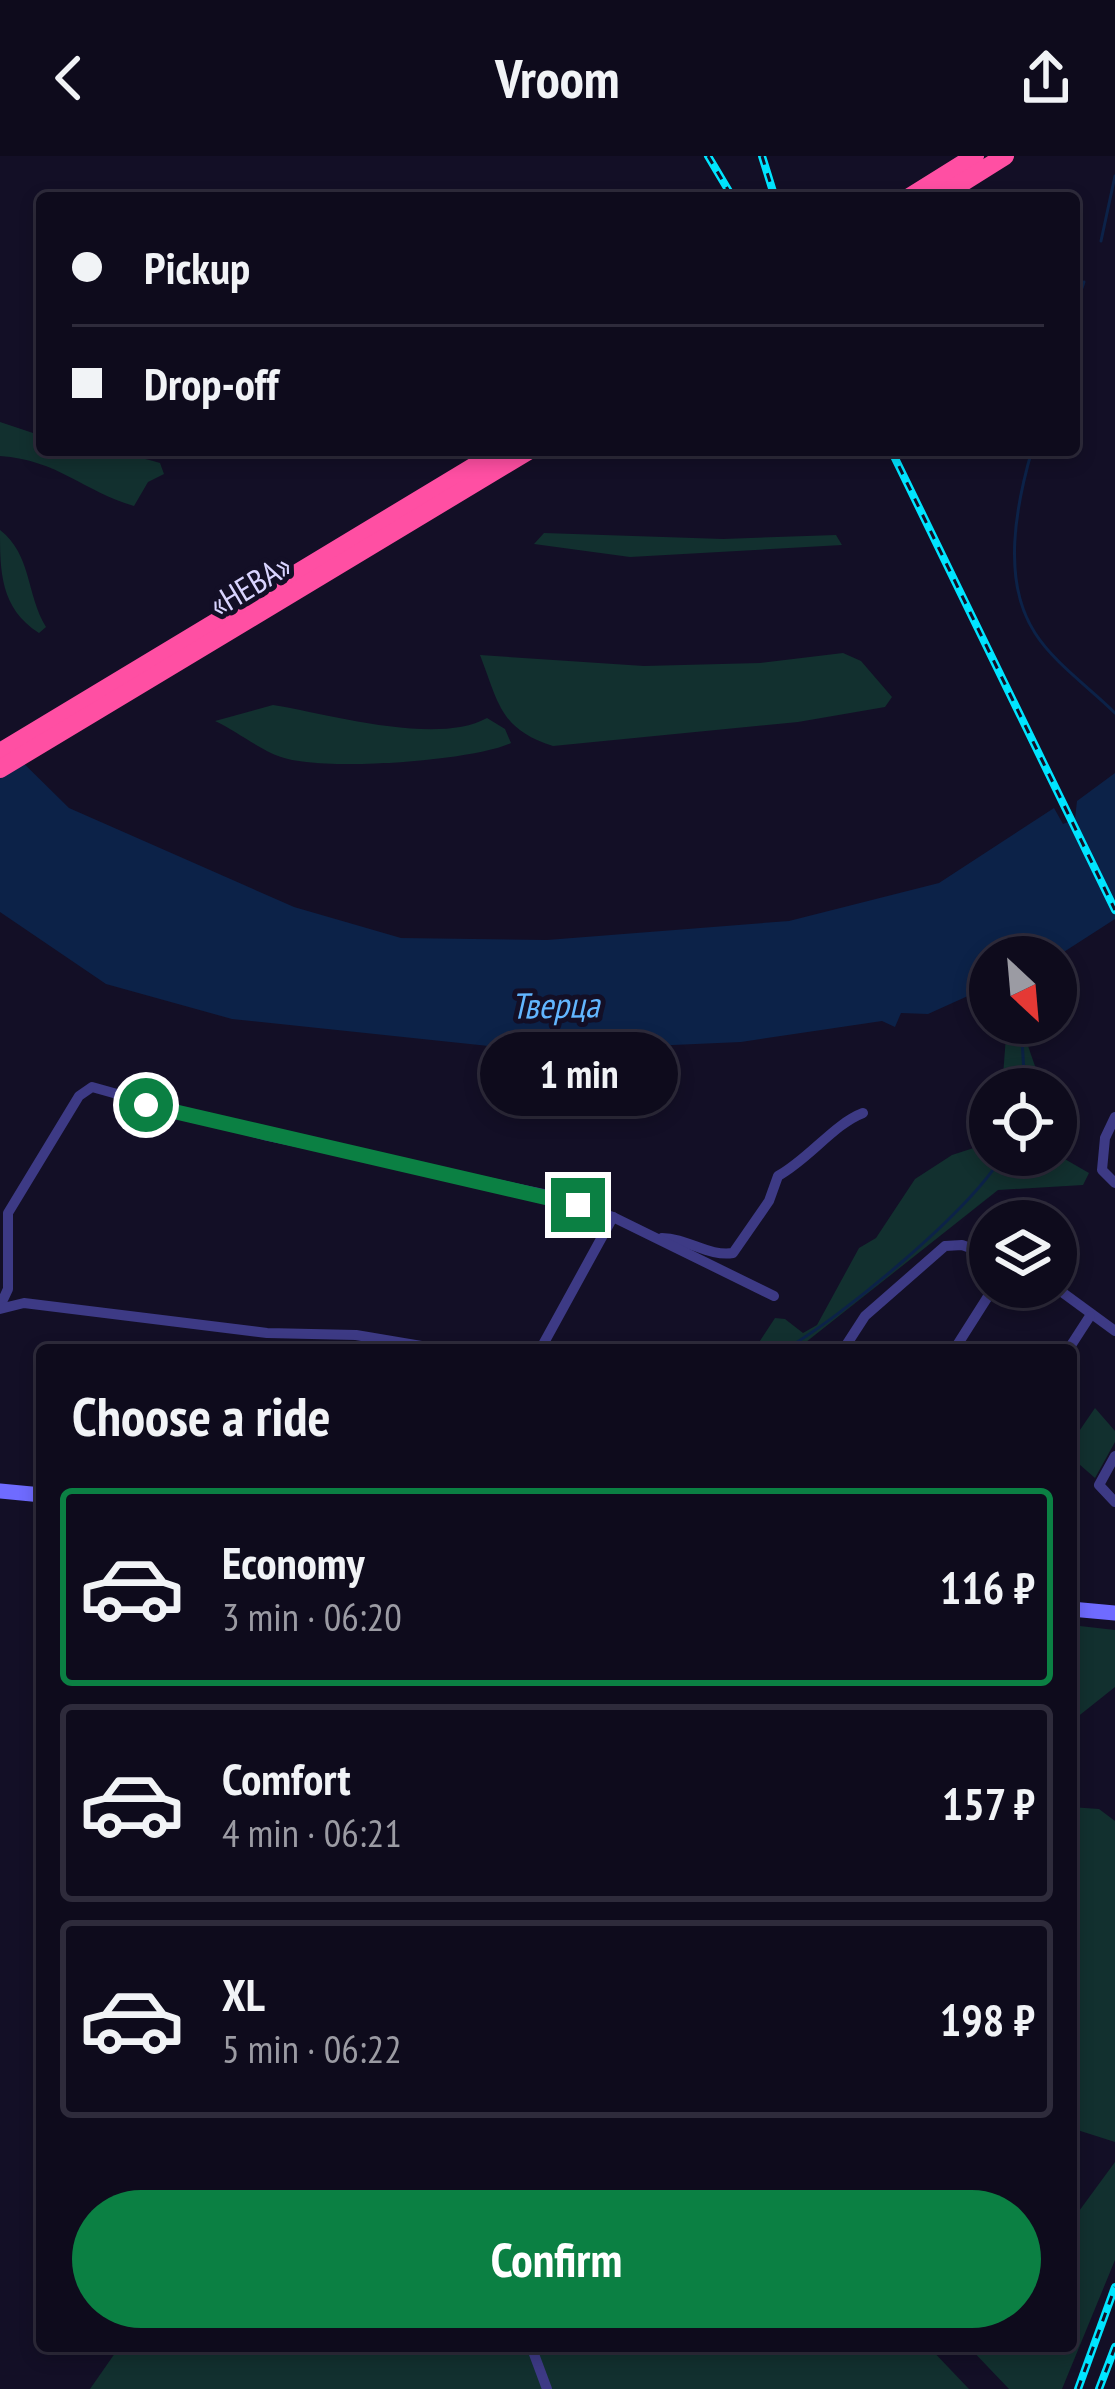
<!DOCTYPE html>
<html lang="en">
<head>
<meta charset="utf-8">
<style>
  :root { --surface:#0e0b1c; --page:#1c1929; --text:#f1f3f6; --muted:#9b9ba3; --line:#2e2b3b; --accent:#0b8043 }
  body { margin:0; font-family:"PT Sans Narrow",sans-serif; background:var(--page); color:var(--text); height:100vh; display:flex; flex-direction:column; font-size:45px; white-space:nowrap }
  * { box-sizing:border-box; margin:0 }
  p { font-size:39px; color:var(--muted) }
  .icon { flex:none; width:66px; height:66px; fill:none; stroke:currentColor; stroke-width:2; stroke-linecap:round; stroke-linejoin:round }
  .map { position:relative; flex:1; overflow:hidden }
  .sheet { position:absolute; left:36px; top:1188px; width:1041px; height:1008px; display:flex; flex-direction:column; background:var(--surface); border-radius:12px; box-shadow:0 6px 18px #0003,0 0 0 3px var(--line) }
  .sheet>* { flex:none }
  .banner { position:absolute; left:36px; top:36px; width:1044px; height:264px; border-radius:12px; box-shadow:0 6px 18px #0003,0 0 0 3px var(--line); display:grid; align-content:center; height:264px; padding:0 36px; background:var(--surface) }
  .needle { width:78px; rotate:154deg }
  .fabs { position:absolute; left:969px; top:780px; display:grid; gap:24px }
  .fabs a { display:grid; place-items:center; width:108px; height:108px; border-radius:50%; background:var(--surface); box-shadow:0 6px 18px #0003,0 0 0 3px var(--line); font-size:60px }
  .end { position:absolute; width:54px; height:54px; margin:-27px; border:15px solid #0b8043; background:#fff; box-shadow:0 0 0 6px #fff }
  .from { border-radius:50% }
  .bubble { position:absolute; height:84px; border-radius:42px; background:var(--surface); box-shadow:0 6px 18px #0003,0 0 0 3px var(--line); font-size:39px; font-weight:700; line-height:84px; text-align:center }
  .banner b { display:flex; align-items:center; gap:42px; height:114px; font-size:45px }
  .banner b+b { border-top:3px solid var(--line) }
  .banner i { width:30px; height:30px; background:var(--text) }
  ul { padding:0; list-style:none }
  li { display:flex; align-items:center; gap:36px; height:198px; margin:0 24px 18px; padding:0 12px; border:6px solid var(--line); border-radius:12px }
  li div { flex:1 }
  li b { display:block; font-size:45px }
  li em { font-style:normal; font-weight:700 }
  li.active { border-color:var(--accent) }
  li>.icon { width:108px; height:108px; stroke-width:1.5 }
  h2 { padding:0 36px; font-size:54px; line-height:144px }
  .button { display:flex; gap:24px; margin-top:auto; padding:24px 36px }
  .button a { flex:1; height:138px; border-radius:72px; background:var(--accent); color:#fff; font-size:48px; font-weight:700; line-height:138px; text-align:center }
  header { display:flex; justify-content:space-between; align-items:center; height:156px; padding:0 36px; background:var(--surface); font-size:54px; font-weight:700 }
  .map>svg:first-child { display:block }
  .green { fill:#12302f }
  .water { fill:#0c2248 }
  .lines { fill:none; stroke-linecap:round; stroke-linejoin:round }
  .stream { stroke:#0c2248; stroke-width:3 }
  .street { stroke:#3d3a85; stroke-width:10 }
  .secondary { stroke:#6f6bff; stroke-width:15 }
  .highway { stroke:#ff4fa3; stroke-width:18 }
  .rail-casing { stroke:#00e5ff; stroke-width:8 }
  .rail { stroke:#130f26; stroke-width:3; stroke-dasharray:9; stroke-linecap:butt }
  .route { stroke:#0b8043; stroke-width:15 }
  .labels { text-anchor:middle; stroke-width:10; stroke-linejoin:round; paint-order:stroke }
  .street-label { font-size:33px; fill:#d9d4ff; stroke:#130f26 }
  .water-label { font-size:36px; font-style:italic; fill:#62b6ff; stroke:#130f26 }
</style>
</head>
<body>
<header><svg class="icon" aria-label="back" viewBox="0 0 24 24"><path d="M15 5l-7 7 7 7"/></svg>Vroom<svg class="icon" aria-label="share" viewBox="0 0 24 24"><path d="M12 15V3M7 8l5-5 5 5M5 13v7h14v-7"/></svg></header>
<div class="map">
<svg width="1115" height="2233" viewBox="0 0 1115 2233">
  <rect width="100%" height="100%" fill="#130f26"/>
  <g class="green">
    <path d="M0,266L33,277L42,294C80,296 125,296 160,307L164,318L148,326L134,350C83,335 58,304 0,300Z"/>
    <path d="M0,374C32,399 26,438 46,471L39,477C0,452 0,415 0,374Z"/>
    <polygon points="544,377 723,383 836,379 842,389 630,401 534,388"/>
    <path d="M843,497L861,505L892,541L885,551L798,566L553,590C500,573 499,548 480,499L644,510L760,507Z"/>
    <path d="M273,549C329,558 437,590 487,562L505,573L511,587C472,605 322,616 281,601C258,593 237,575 215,565Z"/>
    <polygon points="1007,867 1020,867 1043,933 1002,933"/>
    <polygon points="990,977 990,999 1056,998 1089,1017 1083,1029 998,1034 796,1194 754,1194 775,1162 785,1163 803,1177 817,1169 859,1092 876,1082 915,1023 952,999 986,988"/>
    <polygon points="1095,1252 1115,1275 1115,1286 1095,1322 1071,1301 1071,1287"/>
    <polygon points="1071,1469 1115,1474 1115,1531 1071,1566"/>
    <polygon points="1071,1651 1099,1653 1115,1665 1115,1986 1071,1972"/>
    <polygon points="1115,2006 1115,2104 1062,2233 1009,2233 968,2190 1071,2190 1071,2066"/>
    <polygon points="120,2190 928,2190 969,2233 90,2233"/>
  </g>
  <polygon class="water" points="0,584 69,652 294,751 401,782 547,784 789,765 939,727 1054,652 1063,668 1075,663 1077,645 1115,617 1115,763 1056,801 990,801 990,830 928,858 901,857 895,871 882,865 741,886 537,895 232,863 106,828 0,756"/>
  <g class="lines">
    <g class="stream">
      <polyline points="1101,85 1115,20"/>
      <polyline points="1074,155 1084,126"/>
      <path d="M1032,294C1016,349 1001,425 1035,477C1054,507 1090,532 1115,557"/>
      <polyline points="1021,867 1025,933"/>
      <path d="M784,1194C842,1161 969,1056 1003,999"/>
    </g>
    <g class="street">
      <polyline points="1115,961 1105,982 1102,1014 1115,1027"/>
      <path d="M662,1082C687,1082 709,1101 733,1097L769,1045L778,1020C809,1003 834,968 863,957"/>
      <polyline points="1055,1131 1115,1175"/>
      <polyline points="0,1150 8,1133 8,1057 79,940 92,931 264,979 548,1039 613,1061 774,1140"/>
      <polyline points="0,1153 24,1147 267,1177 356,1179 445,1194"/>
      <polyline points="540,1194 613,1061"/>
      <polyline points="843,1194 865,1160 945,1090 962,1089 990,1099"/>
      <polyline points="954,1194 994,1131"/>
      <polyline points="1068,1194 1090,1160"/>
      <polyline points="1115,1300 1099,1329 1115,1346"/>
      <polyline points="531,2190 547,2233"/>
    </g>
    <g class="secondary">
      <polyline points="0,1335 42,1339"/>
      <polyline points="1071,1453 1115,1457"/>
    </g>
    <g class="highway">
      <polyline points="908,42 975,0"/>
      <polyline points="938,42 1005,0"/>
      <polyline points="0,596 501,294"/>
      <polyline points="0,613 530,294"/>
    </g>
    <defs>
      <g id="rail">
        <polyline points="708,0 733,42"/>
        <polyline points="762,0 775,42"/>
        <polyline points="891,294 1115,754"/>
        <polyline points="1078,2233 1115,2131"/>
        <polyline points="1099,2233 1115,2191"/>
      </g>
    </defs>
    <use href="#rail" class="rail-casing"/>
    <use href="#rail" class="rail"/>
  </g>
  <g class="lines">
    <polyline class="route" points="146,949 578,1049"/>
  </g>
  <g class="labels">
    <g class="street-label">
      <text transform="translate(250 429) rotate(-31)" y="12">«НЕВА»</text>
    </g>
    <g class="water-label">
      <text transform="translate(555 849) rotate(-1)" y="13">Тверца</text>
    </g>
  </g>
</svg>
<div class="fabs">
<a><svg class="needle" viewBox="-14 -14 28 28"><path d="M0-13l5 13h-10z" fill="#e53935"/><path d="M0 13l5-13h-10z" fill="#9b9ba3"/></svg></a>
<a><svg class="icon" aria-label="locate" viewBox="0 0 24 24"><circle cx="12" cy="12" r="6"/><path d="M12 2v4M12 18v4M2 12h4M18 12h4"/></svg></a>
<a><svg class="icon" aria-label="layers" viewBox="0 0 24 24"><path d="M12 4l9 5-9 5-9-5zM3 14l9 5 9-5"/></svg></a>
</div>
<i class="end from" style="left:146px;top:949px"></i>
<i class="end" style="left:578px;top:1049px"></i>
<div class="bubble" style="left:480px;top:876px;width:198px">1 min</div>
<div class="banner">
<b><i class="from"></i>Pickup</b>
<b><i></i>Drop-off</b>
</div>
<section class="sheet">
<h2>Choose a ride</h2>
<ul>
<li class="active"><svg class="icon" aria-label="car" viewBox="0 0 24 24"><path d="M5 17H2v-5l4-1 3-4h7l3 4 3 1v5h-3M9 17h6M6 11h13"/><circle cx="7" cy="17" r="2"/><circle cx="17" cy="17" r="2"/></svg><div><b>Economy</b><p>3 min · 06:20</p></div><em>116 ₽</em></li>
<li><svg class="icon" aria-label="car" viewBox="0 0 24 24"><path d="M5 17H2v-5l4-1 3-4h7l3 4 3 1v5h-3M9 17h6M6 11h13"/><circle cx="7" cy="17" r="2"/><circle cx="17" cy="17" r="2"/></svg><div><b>Comfort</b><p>4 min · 06:21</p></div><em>157 ₽</em></li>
<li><svg class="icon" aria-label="car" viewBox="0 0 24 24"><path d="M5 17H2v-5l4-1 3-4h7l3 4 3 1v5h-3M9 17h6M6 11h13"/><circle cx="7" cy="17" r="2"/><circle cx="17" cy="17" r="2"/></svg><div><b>XL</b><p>5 min · 06:22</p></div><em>198 ₽</em></li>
</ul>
<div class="button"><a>Confirm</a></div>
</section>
</div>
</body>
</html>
